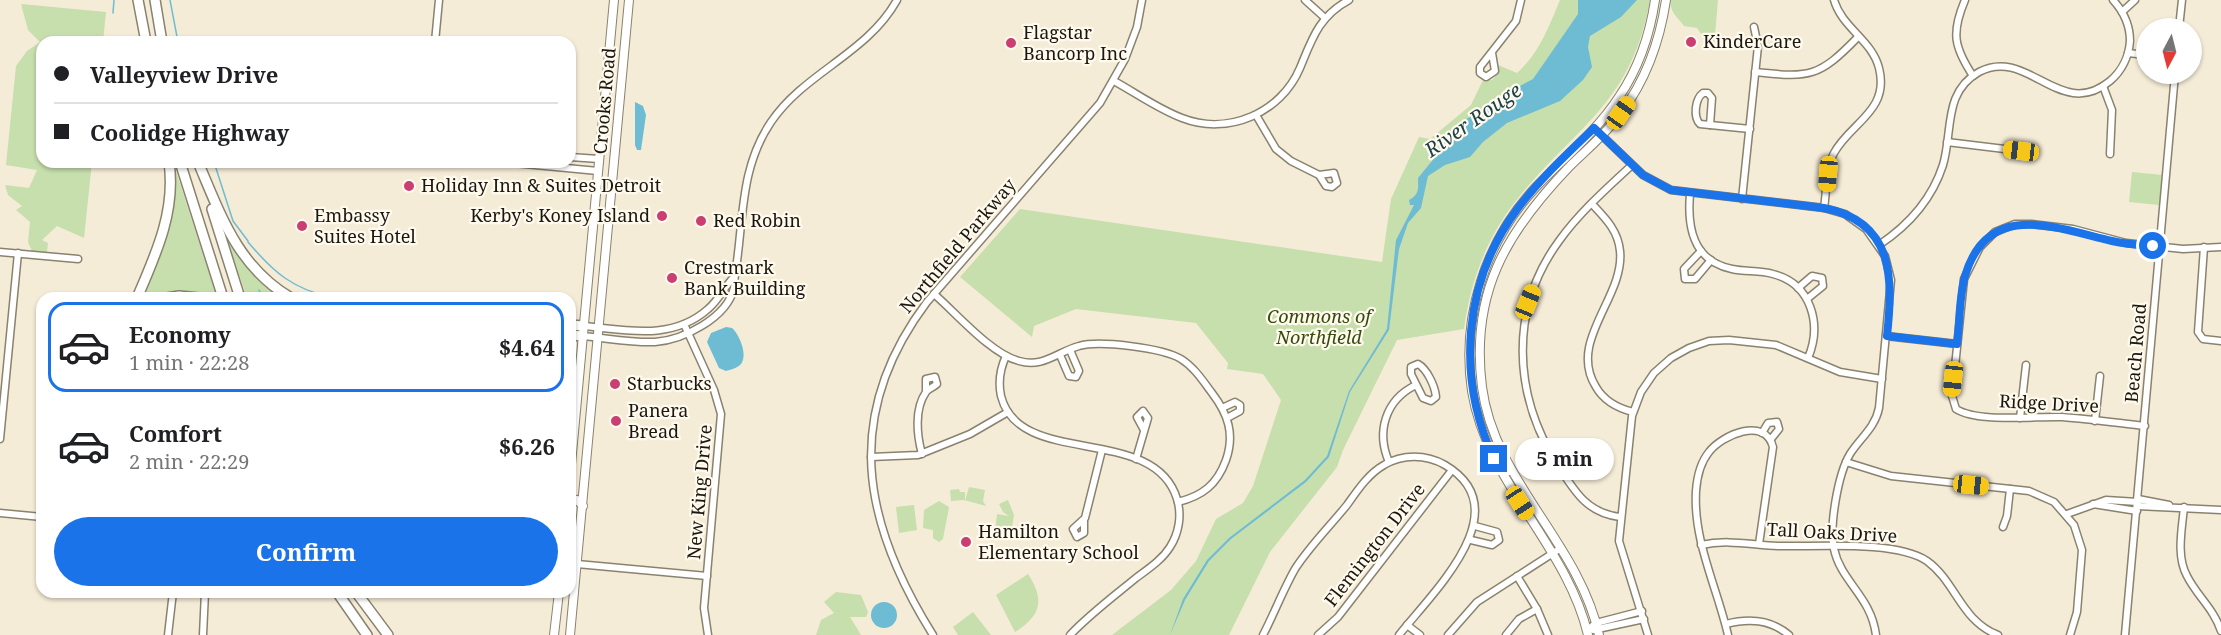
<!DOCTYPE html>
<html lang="en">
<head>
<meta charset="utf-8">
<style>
  :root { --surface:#fff; --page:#f6f6f6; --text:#202124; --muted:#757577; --line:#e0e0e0; --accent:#1a73e8 }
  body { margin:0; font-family:"Noto Serif",serif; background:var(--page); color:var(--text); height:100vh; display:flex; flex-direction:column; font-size:22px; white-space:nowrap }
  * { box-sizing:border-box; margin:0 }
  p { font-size:20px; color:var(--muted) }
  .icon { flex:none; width:33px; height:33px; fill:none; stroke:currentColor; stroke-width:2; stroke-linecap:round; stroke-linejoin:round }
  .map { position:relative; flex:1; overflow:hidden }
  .sheet { position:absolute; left:36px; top:292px; width:540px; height:306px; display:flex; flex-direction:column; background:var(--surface); border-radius:18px; box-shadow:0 2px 4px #0004 }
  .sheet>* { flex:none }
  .banner { position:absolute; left:36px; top:36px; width:540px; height:132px; border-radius:18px; box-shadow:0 2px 4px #0004; display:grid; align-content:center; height:132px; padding:0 18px; background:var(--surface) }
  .needle { width:39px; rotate:187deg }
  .fabs { position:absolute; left:2136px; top:18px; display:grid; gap:12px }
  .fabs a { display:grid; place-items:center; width:66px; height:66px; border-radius:50%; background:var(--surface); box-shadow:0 2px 4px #0004; font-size:30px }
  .end { position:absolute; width:27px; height:27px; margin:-14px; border:8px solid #1a73e8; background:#fff; box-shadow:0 0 0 3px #fff }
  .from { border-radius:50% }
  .bubble { position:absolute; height:42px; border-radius:21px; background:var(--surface); box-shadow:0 2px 4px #0004; font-size:20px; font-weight:700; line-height:42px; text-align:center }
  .car { position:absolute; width:18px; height:36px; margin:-18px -9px; border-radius:8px; box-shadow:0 0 4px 2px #0007; background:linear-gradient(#f5c518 24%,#345 0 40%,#f5c518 0 76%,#345 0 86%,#f5c518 0) }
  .banner b { display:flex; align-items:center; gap:21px; height:57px; font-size:22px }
  .banner b+b { border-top:2px solid var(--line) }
  .banner i { width:15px; height:15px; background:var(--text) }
  ul { padding:10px 0 0; list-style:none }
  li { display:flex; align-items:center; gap:18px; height:90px; margin:0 12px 9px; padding:0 6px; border:3px solid transparent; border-radius:18px }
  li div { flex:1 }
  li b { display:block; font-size:22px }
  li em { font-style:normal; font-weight:700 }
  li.selected { border-color:var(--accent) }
  li>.icon { width:54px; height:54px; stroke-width:1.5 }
  .action { display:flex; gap:12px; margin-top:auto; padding:12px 18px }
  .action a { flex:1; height:69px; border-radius:36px; background:var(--accent); color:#fff; font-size:24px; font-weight:700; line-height:69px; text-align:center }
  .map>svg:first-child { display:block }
  .green { fill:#c7dead }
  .water { fill:#6ebcd4 }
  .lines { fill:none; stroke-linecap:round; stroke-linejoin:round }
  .stream { stroke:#6ebcd4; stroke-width:1.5 }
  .minor-casing { stroke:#89826f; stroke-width:9 }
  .major-casing { stroke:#89826f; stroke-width:10 }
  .highway-casing { stroke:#89826f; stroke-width:12 }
  .minor { stroke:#fff; stroke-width:6 }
  .major { stroke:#fff; stroke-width:8 }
  .highway { stroke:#fff; stroke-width:9 }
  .route { stroke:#1a73e8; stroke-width:8 }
  .poi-dot { fill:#ca3e72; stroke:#fffaed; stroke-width:2 }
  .labels { text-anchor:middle; stroke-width:4.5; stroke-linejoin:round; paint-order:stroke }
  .poi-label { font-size:18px; fill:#1a1710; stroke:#fffaed; text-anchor:start }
  .street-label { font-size:18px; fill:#1a1710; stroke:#fffaed }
  .park-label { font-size:18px; font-style:italic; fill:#344b0c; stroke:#fffaed }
  .water-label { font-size:20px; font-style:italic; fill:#1b404a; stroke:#fffaed }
</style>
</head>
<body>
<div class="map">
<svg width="2221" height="635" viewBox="0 0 2221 635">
  <rect width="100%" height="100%" fill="#f5ecd7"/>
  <g class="green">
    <path d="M1560,0H1650C1631,106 1574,127 1515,202C1486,239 1470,283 1464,329L1397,340L1343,450L1337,467L1270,552L1229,635H1112L1171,590L1196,561L1216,519L1243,503L1253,486L1281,400L1263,374L1227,369L1228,363L1196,323L1076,309L1034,326L1032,337L960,277L1020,209L1382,262L1391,199L1419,137L1430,139L1471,105L1483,80H1492L1497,75L1498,65L1517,73C1540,52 1548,28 1560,0Z"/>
    <path d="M1671,0H1718L1714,46L1704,44L1702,35L1697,28L1684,26C1678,17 1669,12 1671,0Z"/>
    <polygon points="21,4 106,12 103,42 42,42 42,162 92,162 84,238 57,226 42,240 48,243 47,252 32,251 28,242 30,222 16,210 22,206 8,195 5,185 29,188 37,170 6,165 16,66 27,51 40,42 28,30"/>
    <polygon points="173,162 217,298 206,298 195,294 141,298 166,237 172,212"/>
    <polygon points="2132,172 2162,175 2159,205 2129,202"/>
    <polygon points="227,239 255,275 285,298 247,298"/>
    <polygon points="969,487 985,490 983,501 986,506 964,500 951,501 950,490 959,489 960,492 965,492 965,501"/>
    <polygon points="1008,500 1014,515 1011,532 1004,531 1001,527 995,531 997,514 1009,516 1003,512 999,504"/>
    <polygon points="939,501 949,507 943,539 939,542 933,538 933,530 923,528 924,510"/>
    <polygon points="914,505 917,530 899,533 896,507"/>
    <path d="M1028,574C1045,600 1041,616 1015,632L996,595Z"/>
    <polygon points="836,592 861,595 868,612 866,617 850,617 861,635 816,635 821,620 834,613 824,602"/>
    <polygon points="973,612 991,635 958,635 953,627"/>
  </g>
  <g class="water">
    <path d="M1578,0H1637L1621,17L1590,36L1588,47L1592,67L1583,80L1560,101L1507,123L1483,142L1470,157L1445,165L1428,176L1421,208L1408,223L1399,249L1389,330L1350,392L1329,457L1306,482L1231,539L1209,561L1185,600L1170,635L1183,599L1207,560L1229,538L1305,480L1327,456L1349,391L1387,329L1396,240L1414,205H1410L1409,200C1420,194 1418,188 1418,178L1436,156L1444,139L1455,127L1499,97L1533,79L1578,14Z"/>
    <polygon points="635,102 643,106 646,115 641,150 637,150 635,145"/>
    <path d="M726,327L732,328C739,334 749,356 740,365C737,368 730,370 726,371L719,368L707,342L711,333Z"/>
    <circle cx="884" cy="615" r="13"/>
  </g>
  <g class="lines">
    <g class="stream">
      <polyline points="170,0 178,42"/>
      <polyline points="113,13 114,0"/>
      <polyline points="214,162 233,221 248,241"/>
      <path d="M248,242C274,273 293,289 333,298"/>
      <polyline points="259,290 263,298"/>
    </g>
    <defs>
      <g id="minor">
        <polyline points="1305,0 1325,18"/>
        <path d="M1965,0C1951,33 1954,47 1973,76"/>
        <polyline points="2122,12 2135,0"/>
        <polyline points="2179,28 2182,0"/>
        <polyline points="435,42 439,0"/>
        <polyline points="1492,53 1495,71 1486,77 1480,73 1480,67 1516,21 1521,0"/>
        <polyline points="2128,53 2146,55"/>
        <path d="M1755,72C1811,78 1819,77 1858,37"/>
        <path d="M1114,81C1136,93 1158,109 1182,118C1228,136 1281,113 1300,68C1312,39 1319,16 1349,0"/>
        <polyline points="2103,86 2112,110 2110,154"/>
        <path d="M1703,93H1708L1712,98L1710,125L1700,124C1693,117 1695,99 1703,93Z"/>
        <polyline points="1256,115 1276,149 1291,161 1319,175 1326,186 1332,187 1337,183 1334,173 1319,175"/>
        <polyline points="1710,125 1750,129"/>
        <path d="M1594,128L1643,175L1671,190L1824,208L1845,214L1866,229L1885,256L1891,280L1879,408C1875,428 1860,438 1850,454C1838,474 1829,526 1834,549C1841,582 1871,596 1876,635"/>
        <polyline points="1947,142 2021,151"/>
        <polyline points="570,157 599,159"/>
        <polyline points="503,162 598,171"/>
        <path d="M1690,194C1687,228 1693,261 1732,269C1745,272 1759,270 1773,274C1812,284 1822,325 1808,358"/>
        <polyline points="1742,199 1758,46 1754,27"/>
        <path d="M1592,204C1605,218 1618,230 1620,251C1625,297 1567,341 1596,387C1604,401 1617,408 1633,412"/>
        <path d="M1824,208C1827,190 1825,170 1834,153C1850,123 1890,111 1879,68C1872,40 1842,28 1834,0"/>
        <path d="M1879,245C1909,225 1932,199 1943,165C1953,131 1943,92 1979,72C2028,46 2060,122 2110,81C2122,71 2129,56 2130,41C2130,25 2123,11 2113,0"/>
        <polyline points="2204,247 2198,332 2203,339 2221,341"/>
        <polyline points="1701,251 1684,269 1685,279 1695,279 1711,260"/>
        <polyline points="0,252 78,259"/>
        <polyline points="1798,288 1812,276 1822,278 1823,286 1807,299"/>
        <path d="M934,294C956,313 991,354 1019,361C1043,368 1057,352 1079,346C1099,340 1163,348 1181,359C1194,367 1203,381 1212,393C1228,414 1235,434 1226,460C1217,485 1202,496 1178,502"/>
        <polyline points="684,324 714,390 721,414 704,608 708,635"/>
        <path d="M584,326C627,330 672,341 708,309C719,300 724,287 734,277"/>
        <path d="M583,336C607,338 631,343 655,342C683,340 727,318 734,288C735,284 734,279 735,275C744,222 739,169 771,122C805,72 867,54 897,0"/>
        <polyline points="1886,336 1957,344"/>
        <polyline points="1060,355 1069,376 1076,377 1079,371 1070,350"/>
        <path d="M1006,356C1000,369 998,382 1001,396C1019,469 1154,423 1177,499C1182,515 1179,533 1170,547C1162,560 1148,569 1136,578C1114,596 1090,614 1070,635"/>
        <path d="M1418,364C1427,369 1435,386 1436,397L1431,401L1423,398L1411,374V367Z"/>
        <polyline points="1222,408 1235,402 1240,405 1240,411 1227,418"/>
        <polyline points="2020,418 2026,365"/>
        <polyline points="2095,421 2100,376"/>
        <path d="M2145,426C2118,423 2090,419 2062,417C2035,416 1978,423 1956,409L1952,396L1964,279L1980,247L1995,232L2015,224H2031L2073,229L2126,243L2183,249L2221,247"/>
        <polyline points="1762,433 1768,423 1777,422 1779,429 1771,439"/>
        <polyline points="0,439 18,253"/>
        <path d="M922,454C917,436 914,409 926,392C928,389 934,387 937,384L935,377L926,379V392"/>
        <polyline points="871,457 918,455 970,434 1008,412"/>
        <polyline points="1136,459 1148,418 1143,411 1137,417 1144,430"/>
        <path d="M1389,462C1376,432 1385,400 1416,385"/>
        <polyline points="1846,462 1891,476 2029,491 2054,502 2074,525 2082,550 2077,612 2070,635"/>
        <polyline points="2138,499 2169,505"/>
        <polyline points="2093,504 2137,511"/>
        <polyline points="2137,506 2221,510"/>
        <path d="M2184,507C2182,529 2176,556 2187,576C2197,596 2214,609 2221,631"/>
        <polyline points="0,513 42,517"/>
        <polyline points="2067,514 2106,500 2138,502"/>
        <path d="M1620,517C1586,513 1574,490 1557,464C1513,394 1509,309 1559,241C1579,213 1607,188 1632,165"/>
        <polyline points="1084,521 1084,533 1077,537 1073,529 1085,518 1102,450"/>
        <polyline points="2003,527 2007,516 2010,489"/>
        <polyline points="1471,540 1492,545 1499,540 1497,532 1475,526"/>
        <path d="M1701,545C1728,539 1752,545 1778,546C1816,547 1896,540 1927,561C1956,582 1961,621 1998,635"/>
        <polyline points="577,564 707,576"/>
        <polyline points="1517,576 1537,609 1548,635"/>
        <path d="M1726,624C1749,618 1770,619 1789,635"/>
        <polyline points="1407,625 1420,635"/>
        <polyline points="1587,630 1596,623 1642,611"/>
        <polyline points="1593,630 1644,619"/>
        <polyline points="168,635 173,592"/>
        <polyline points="203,635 205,592"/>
        <path d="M933,635C862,522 842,415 927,302L1100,103L1125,59L1137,27L1142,0"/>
        <path d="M1263,635C1274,614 1283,590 1295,569C1309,547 1330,526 1347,505C1357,491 1368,474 1384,465C1402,454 1426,454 1445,465C1521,510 1432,593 1399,635"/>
        <polyline points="1318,635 1338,617 1452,470"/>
        <polyline points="1448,635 1477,602 1561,548"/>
        <polyline points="1506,635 1519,619 1537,609"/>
        <polyline points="1648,635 1619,541 1632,416 1641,392 1654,373 1671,358 1689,348 1709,341 1729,340 1776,345 1840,372 1882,379"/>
        <path d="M1728,635C1717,587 1693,541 1696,491C1697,477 1700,463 1709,452C1722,435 1765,416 1773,447L1759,544"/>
        <polyline points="2125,635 2175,74"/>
      </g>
      <g id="major">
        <polyline points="570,475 614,0"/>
        <polyline points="570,499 577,500 583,506"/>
        <polyline points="554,635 559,592"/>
        <polyline points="570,635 629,0"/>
        <path d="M1588,635C1567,545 1487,484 1472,391C1461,318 1485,241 1536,187C1564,158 1597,131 1619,97C1638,69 1650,34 1655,0"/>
        <path d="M1599,635C1579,543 1494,481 1482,387C1470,293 1506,233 1568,168C1586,150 1606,134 1621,113C1646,80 1660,40 1666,0"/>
      </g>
      <g id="highway">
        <polyline points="138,0 146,42"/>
        <polyline points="155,0 162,42"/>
        <polyline points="180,162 223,298"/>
        <path d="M198,162C221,216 238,267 291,298"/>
        <polyline points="212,209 240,298"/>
        <path d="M137,298C156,254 176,211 169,162"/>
        <polyline points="167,298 179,296 199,298"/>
        <polyline points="570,325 584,326"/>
        <polyline points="570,335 583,336"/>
        <polyline points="337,592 367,635"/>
        <polyline points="356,592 388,635"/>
      </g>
    </defs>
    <use href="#minor" class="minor-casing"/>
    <use href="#major" class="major-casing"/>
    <use href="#highway" class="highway-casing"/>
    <use href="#minor" class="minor"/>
    <use href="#major" class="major"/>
    <use href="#highway" class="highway"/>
  </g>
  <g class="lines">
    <path class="route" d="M1494,459C1456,377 1463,281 1518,208C1540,179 1568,153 1594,128L1643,175L1671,190L1824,208C1895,222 1893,279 1887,336L1957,344C1960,321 1959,297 1965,276C1988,199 2056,228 2112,241C2125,244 2139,245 2153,246"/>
  </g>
  <g class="poi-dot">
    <circle cx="1691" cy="42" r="6"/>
    <circle cx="1011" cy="43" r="6"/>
    <circle cx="409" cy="186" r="6"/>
    <circle cx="662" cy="216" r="6"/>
    <circle cx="701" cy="221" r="6"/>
    <circle cx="302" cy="226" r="6"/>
    <circle cx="672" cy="278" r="6"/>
    <circle cx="615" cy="384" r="6"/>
    <circle cx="616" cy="421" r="6"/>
    <circle cx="966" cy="542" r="6"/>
  </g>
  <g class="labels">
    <g class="poi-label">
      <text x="1023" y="39">Flagstar<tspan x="1023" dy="21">Bancorp Inc</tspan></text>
      <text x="1703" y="48">KinderCare</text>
      <text x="421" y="192">Holiday Inn &amp; Suites Detroit</text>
      <text x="314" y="222">Embassy<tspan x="314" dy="21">Suites Hotel</tspan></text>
      <text x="650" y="222" text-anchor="end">Kerby's Koney Island</text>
      <text x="713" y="227">Red Robin</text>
      <text x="684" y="274">Crestmark<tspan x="684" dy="21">Bank Building</tspan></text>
      <text x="627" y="390">Starbucks</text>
      <text x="628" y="417">Panera<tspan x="628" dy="21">Bread</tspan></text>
      <text x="978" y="538">Hamilton<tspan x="978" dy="21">Elementary School</tspan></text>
    </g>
    <g class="street-label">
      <text transform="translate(605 101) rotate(-85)" y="6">Crooks Road</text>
      <text transform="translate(958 246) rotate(-50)" y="6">Northfield Parkway</text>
      <text transform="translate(2136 353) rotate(-85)" y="6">Beach Road</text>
      <text transform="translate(2049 404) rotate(3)" y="6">Ridge Drive</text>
      <text transform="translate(700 492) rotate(-85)" y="6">New King Drive</text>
      <text transform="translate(1832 533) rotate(3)" y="6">Tall Oaks Drive</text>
      <text transform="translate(1375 545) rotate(-52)" y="6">Flemington Drive</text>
    </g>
    <g class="park-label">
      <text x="1319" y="323">Commons of<tspan x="1319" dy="21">Northfield</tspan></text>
    </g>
    <g class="water-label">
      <text transform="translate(1473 120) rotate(-35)" y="7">River Rouge</text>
    </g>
  </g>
</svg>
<div class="fabs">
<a><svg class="needle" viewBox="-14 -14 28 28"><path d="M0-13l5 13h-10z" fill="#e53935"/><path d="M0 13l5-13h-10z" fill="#757577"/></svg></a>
</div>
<i class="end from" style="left:2153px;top:246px"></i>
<i class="end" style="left:1494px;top:459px"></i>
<div class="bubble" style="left:1515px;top:438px;width:99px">5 min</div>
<i class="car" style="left:1621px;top:113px;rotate:35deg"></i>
<i class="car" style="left:2021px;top:151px;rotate:277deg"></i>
<i class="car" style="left:1828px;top:174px;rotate:185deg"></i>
<i class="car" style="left:1528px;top:302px;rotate:22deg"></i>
<i class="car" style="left:1953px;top:379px;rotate:186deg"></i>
<i class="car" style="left:1971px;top:485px;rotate:96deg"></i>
<i class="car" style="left:1520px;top:503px;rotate:147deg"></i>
<div class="banner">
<b><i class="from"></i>Valleyview Drive</b>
<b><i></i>Coolidge Highway</b>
</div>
<section class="sheet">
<ul>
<li class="selected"><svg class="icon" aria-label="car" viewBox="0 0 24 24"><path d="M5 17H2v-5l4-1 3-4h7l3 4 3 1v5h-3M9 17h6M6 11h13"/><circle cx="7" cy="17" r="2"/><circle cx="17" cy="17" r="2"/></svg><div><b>Economy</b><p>1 min · 22:28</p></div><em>$4.64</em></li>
<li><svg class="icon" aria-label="car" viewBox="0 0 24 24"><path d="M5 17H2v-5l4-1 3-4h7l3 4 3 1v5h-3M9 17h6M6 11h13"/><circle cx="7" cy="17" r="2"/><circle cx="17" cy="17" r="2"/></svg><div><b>Comfort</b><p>2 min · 22:29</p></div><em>$6.26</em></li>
</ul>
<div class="action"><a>Confirm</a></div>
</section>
</div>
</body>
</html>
